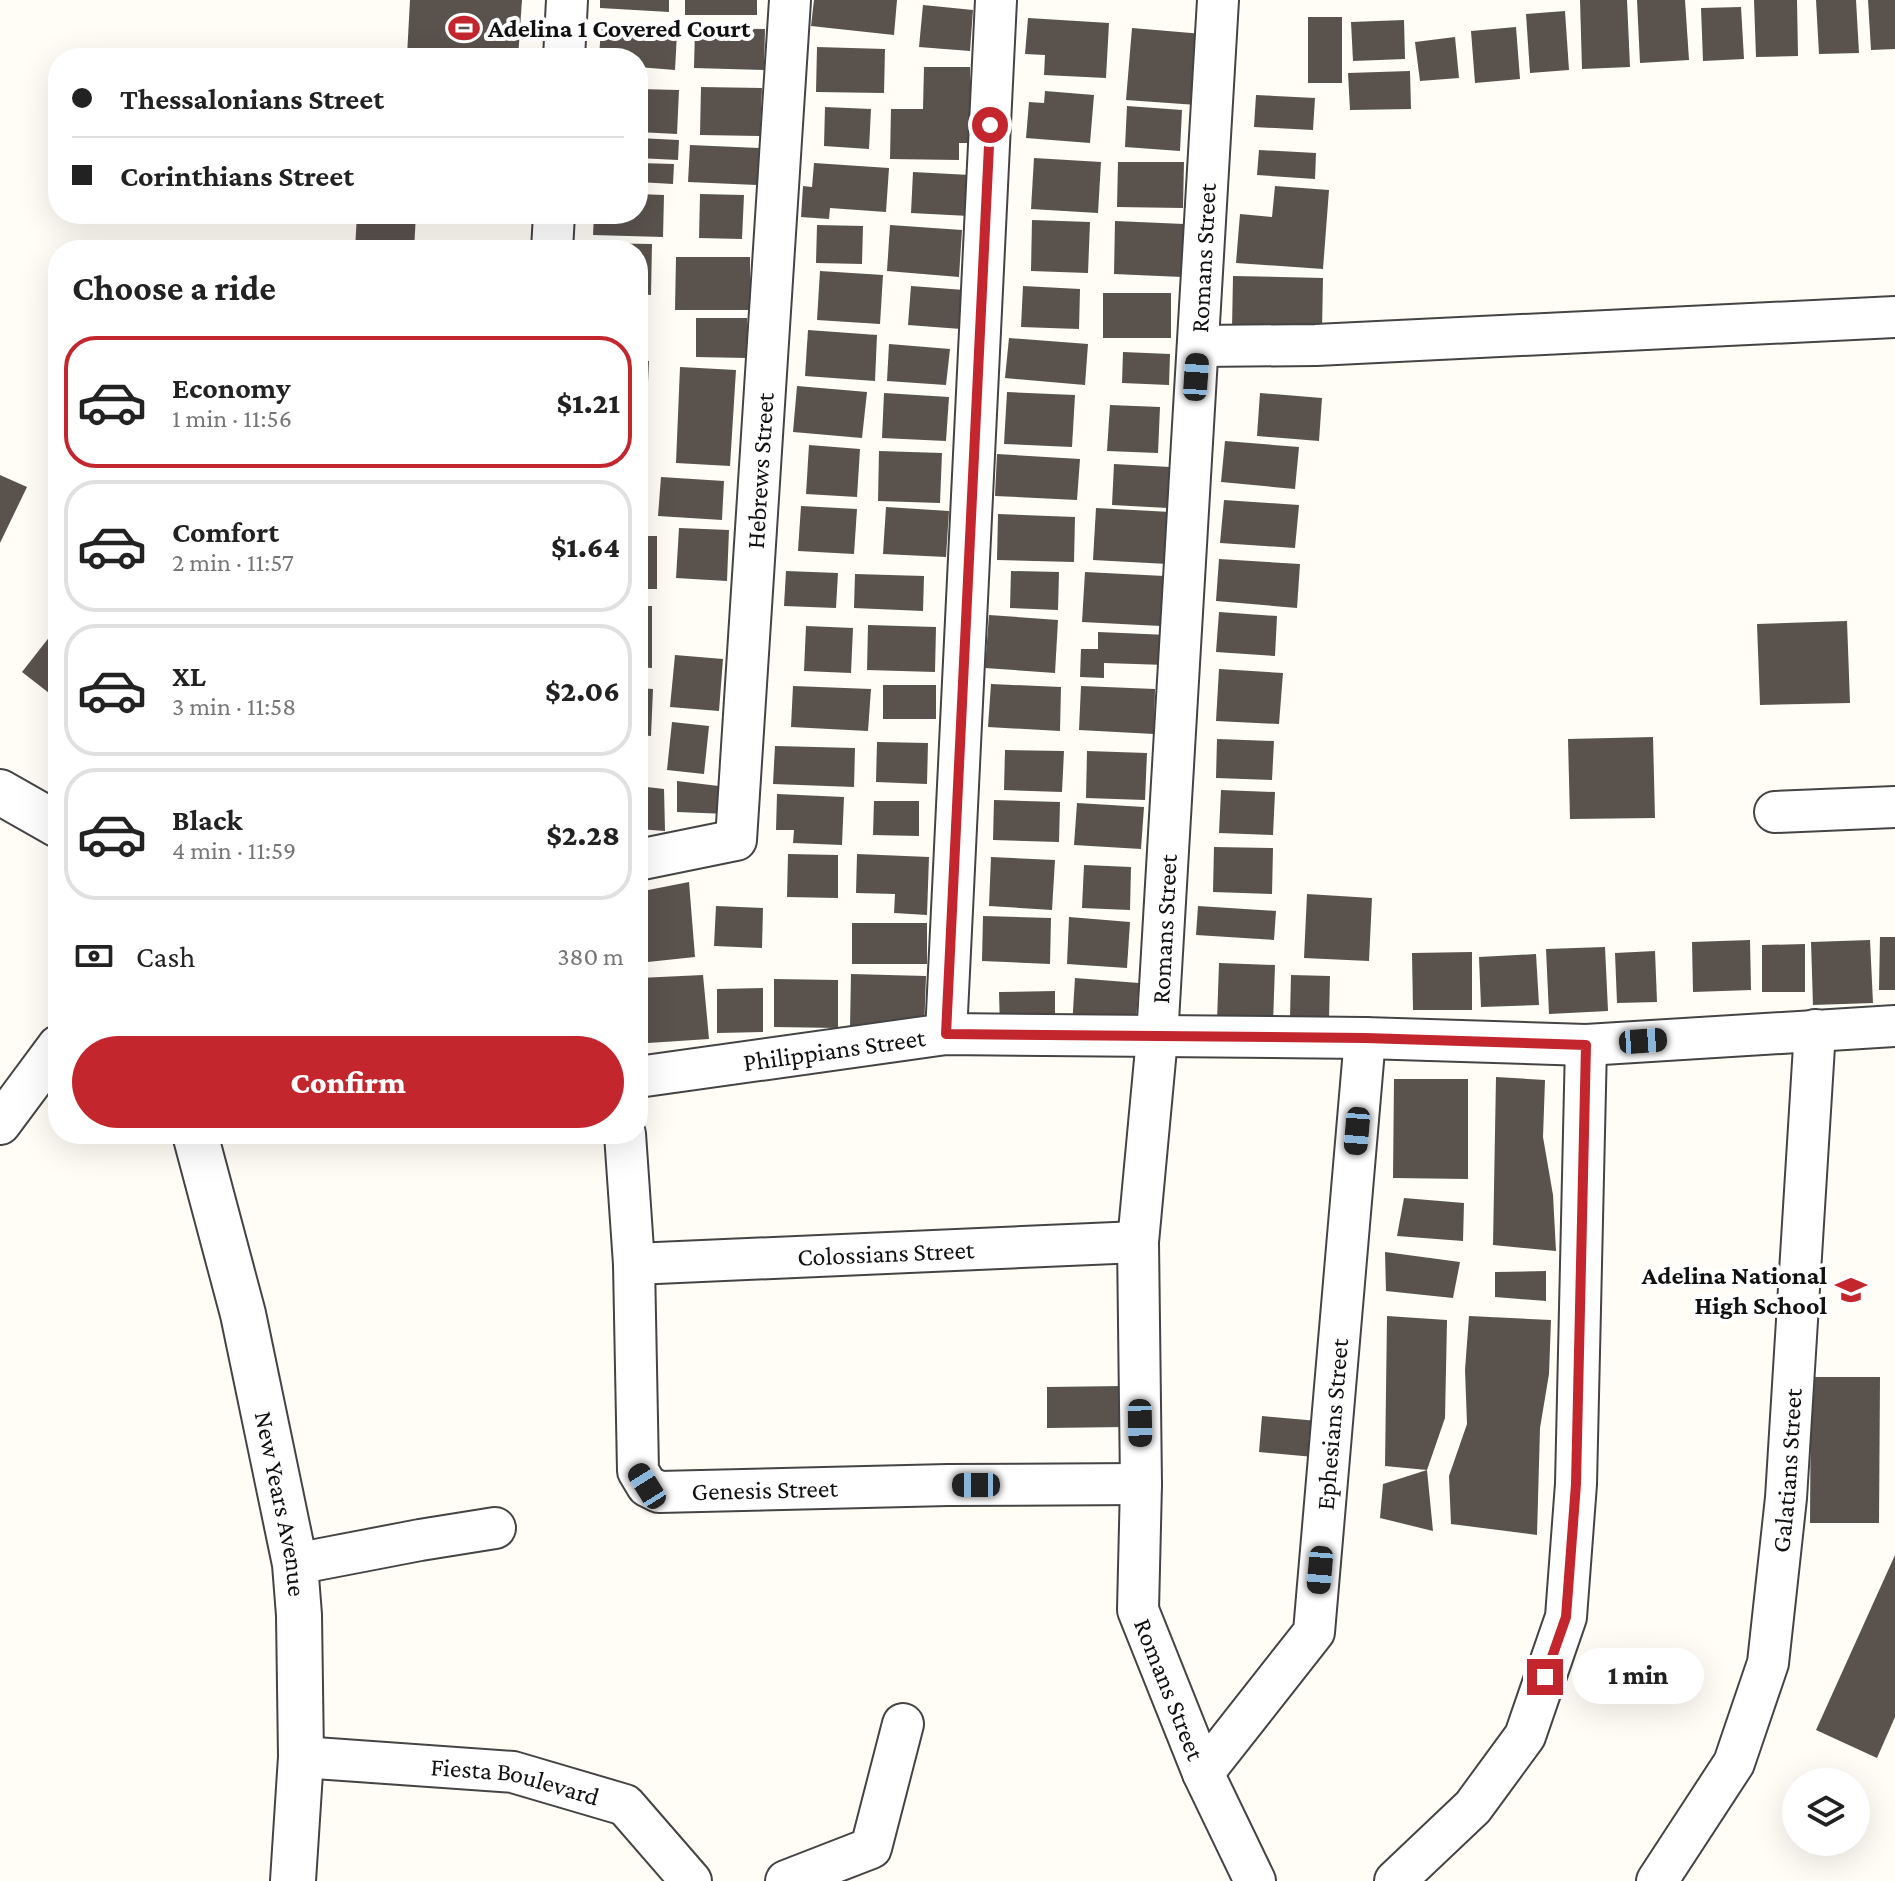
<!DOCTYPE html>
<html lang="en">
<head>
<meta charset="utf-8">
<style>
  :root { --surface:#fff; --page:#f6f6f6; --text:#222; --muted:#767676; --line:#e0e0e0; --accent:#c4262e }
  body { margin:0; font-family:"Crimson Pro",serif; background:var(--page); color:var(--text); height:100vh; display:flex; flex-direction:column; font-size:30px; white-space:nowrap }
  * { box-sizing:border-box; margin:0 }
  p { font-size:26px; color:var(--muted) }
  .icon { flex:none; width:44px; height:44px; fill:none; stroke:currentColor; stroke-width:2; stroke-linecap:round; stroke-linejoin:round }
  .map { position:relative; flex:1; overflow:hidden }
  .details { position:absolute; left:48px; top:240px; width:600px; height:904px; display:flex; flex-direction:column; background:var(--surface); border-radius:32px; box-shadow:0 8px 32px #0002 }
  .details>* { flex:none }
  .banner { position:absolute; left:48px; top:48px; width:600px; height:176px; border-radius:32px; box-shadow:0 8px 32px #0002; display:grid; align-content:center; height:176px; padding:0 24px; background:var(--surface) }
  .controls { position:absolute; left:1782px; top:1768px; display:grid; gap:16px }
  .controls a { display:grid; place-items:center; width:88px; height:88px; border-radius:50%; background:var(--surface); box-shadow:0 8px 32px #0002; font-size:40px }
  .end { position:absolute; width:36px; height:36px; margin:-18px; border:10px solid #c4262e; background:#fff; box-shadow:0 0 0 4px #fff }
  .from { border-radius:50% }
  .bubble { position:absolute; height:56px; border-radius:28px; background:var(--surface); box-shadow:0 8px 32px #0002; font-size:26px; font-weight:800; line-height:56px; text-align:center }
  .car { position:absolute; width:24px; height:48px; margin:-24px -12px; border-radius:10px; box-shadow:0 0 6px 2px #0007; background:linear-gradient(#222 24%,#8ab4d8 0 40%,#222 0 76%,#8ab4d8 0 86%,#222 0) }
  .banner b { display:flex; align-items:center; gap:28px; height:76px; font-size:30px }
  .banner b+b { border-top:2px solid var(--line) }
  .banner i { width:20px; height:20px; background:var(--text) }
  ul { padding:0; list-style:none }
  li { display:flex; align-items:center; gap:24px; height:132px; margin:0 16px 12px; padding:0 8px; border:4px solid var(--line); border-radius:32px }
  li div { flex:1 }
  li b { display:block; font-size:30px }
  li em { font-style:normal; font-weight:800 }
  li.active { border-color:var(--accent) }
  li>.icon { width:72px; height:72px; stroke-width:1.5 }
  h2 { padding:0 24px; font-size:36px; line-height:96px }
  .pay { display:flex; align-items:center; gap:20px; height:88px; padding:0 24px; font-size:30px }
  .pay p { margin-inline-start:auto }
  .button { display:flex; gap:16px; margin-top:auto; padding:16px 24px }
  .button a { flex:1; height:92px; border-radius:48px; background:var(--accent); color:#fff; font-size:32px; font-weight:800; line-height:92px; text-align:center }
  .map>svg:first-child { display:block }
  .building { fill:#5a524d }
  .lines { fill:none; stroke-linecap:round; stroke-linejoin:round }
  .minor-casing { stroke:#444; stroke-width:44 }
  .tertiary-casing { stroke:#444; stroke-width:48 }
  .minor { stroke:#fff; stroke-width:40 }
  .tertiary { stroke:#fff; stroke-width:44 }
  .route { stroke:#c4262e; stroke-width:10 }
  .labels { text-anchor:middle; stroke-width:8; stroke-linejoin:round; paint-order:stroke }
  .poi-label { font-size:26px; font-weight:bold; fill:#111; stroke:#fff; text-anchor:start }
  .street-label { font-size:26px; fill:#111; stroke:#fff }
</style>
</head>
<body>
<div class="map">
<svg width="1895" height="1881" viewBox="0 0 1895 1881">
  <rect width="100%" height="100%" fill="#fffdf5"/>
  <g class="building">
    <polygon points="410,0 522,0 518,58 407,56"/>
    <polygon points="600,0 669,0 669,12 600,8"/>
    <rect x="685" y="0" width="72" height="15"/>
    <polygon points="814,0 897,0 894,35 811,26"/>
    <polygon points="1580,0 1627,0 1630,67 1582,69"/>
    <polygon points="1637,0 1685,0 1689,60 1640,63"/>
    <polygon points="1754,0 1797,0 1798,56 1756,57"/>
    <polygon points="1816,0 1856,0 1859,53 1819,54"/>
    <polygon points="1868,0 1895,0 1895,49 1871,50"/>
    <polygon points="923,5 973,10 970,51 919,47"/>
    <polygon points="1741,7 1744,59 1703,61 1701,8"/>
    <polygon points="1565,11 1569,70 1530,73 1526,14"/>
    <rect x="1308" y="17" width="34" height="66"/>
    <polygon points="1028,18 1109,23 1106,78 1044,75 1045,55 1025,54"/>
    <polygon points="1404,20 1405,59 1353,61 1351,22"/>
    <polygon points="1516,27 1520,79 1475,83 1471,31"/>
    <polygon points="601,28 677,33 675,70 638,67 638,58 599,58"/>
    <polygon points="695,28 765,29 764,70 694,68"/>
    <polygon points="1132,28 1203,34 1197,105 1126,100"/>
    <polygon points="1455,37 1459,78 1420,81 1415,42"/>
    <polygon points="817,47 885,49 884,93 816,92"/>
    <polygon points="924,67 970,67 970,143 959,143 959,160 890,159 891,109 923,109"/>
    <polygon points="1410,71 1411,109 1350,110 1348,73"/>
    <polygon points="701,87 762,88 760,136 700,135"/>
    <polygon points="638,89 679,90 677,134 638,132"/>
    <polygon points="1045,91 1094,95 1090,143 1026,138 1029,102 1044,103"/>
    <polygon points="1256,95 1315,98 1313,130 1254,127"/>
    <polygon points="1127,106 1182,110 1180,151 1125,147"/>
    <polygon points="825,107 871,109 869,149 824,146"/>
    <polygon points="638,138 679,140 678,160 638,158"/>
    <polygon points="690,145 759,148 757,185 688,182"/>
    <polygon points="1259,150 1316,153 1315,179 1257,175"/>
    <polygon points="1034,158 1101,162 1098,213 1031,209"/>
    <polygon points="1118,162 1184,162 1183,208 1117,207"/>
    <polygon points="638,163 674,164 673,184 638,182"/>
    <polygon points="814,163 889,168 886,212 830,208 829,219 801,217 803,186 812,187"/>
    <polygon points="913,172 970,175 969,216 911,213"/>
    <polygon points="1275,186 1329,190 1323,269 1236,263 1240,214 1272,217"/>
    <polygon points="638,194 664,195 663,237 593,235 594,214 638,214"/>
    <polygon points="700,194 744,195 742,239 699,238"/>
    <polygon points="357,214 416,214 414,250 355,250"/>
    <polygon points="1032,220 1090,222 1088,273 1031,271"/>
    <polygon points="1115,221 1184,224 1182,277 1114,274"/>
    <polygon points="817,225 863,226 862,264 816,263"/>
    <polygon points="890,225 962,230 959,277 887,271"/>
    <polygon points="584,243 652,244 651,295 638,294 638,250 584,250"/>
    <polygon points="676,257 750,257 750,310 675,310"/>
    <polygon points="820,271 883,275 880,324 817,320"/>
    <polygon points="1233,276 1323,278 1322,330 1232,329"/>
    <polygon points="911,286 964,290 961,329 908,325"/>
    <polygon points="1023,286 1080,289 1079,329 1021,327"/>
    <rect x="1103" y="293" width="68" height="45"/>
    <polygon points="696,318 747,318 747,358 696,357"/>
    <polygon points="808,330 877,335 875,381 805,376"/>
    <polygon points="1009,338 1088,344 1085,385 1005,378"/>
    <polygon points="889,344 950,349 946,385 887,381"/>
    <polygon points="1123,352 1170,354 1169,385 1122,383"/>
    <polygon points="638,360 649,361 644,466 638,466"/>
    <polygon points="680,367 736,370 730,466 676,463"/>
    <polygon points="797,386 867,392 862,438 793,432"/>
    <polygon points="1007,392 1075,395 1072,447 1004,444"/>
    <polygon points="884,393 949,397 946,441 882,438"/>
    <polygon points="1260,393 1322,398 1319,441 1257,436"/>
    <polygon points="1110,405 1160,407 1158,453 1107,451"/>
    <polygon points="1225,441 1299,447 1295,489 1221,482"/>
    <polygon points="809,445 860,449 857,497 806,494"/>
    <polygon points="879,451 942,453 940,503 878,501"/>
    <polygon points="997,454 1080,459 1077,500 995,496"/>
    <polygon points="1114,464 1170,467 1168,508 1112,505"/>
    <polygon points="0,475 27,487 0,543"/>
    <polygon points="661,477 724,481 722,520 658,516"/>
    <polygon points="1224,500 1299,505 1295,548 1220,543"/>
    <polygon points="801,506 857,509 854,554 798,551"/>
    <polygon points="886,507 949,511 946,557 883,554"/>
    <polygon points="1096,508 1171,512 1168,564 1093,560"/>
    <polygon points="998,514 1075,517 1074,562 997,560"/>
    <polygon points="679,528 729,530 727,581 676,578"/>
    <rect x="638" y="536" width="19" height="53"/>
    <polygon points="1219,559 1300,564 1297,608 1216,601"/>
    <polygon points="786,571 838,573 836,608 784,606"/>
    <polygon points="1011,571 1059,572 1058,610 1010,608"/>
    <polygon points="1085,572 1164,576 1161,626 1082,622"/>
    <polygon points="855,574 924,576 923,611 854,608"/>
    <polygon points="638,606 652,606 652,668 638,667"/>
    <polygon points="1219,612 1277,616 1275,656 1216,652"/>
    <polygon points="989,615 1058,620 1055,673 985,668"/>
    <polygon points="1847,621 1850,703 1760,705 1757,624"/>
    <polygon points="868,625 936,627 935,672 867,670"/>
    <polygon points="58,626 58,700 22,672"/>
    <polygon points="806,626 853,628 851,673 804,671"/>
    <polygon points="1098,632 1168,635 1166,665 1104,663 1104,678 1080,677 1081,649 1098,649"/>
    <polygon points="675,655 723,659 719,711 670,707"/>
    <polygon points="1219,669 1283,673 1279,724 1216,721"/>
    <polygon points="991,684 1061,687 1060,731 988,727"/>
    <rect x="883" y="685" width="53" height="34"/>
    <polygon points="793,686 871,689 868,731 791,727"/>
    <polygon points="1081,686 1155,689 1154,734 1079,730"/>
    <polygon points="638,688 653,689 651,736 638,735"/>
    <polygon points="672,722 709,726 704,774 667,770"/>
    <polygon points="1653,737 1655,818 1570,819 1568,739"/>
    <polygon points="1217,739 1274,741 1272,780 1216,778"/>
    <polygon points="877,742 928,743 927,784 876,782"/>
    <polygon points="775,746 855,748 854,787 773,784"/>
    <polygon points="1005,750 1064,751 1062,792 1004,790"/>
    <polygon points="1087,751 1147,753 1145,800 1086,798"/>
    <polygon points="677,781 727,787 728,814 677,812"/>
    <polygon points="638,786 664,789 665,831 638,829"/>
    <polygon points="1221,790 1275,792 1273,835 1219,833"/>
    <polygon points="777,794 844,797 842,845 793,843 794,830 776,830"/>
    <polygon points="994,800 1060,802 1059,842 993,840"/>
    <polygon points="874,801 919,801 919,836 873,835"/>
    <polygon points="1077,803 1144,807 1141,849 1074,845"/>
    <polygon points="1214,847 1273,848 1272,894 1213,892"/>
    <polygon points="788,854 838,855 838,898 787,897"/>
    <polygon points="857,854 929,857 927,915 894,913 895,894 856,893"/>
    <polygon points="991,857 1055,860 1052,910 989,906"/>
    <polygon points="1084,865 1131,867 1130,910 1082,908"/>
    <polygon points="689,882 695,957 638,963 638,892"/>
    <polygon points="1307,894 1372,898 1369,961 1304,958"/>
    <polygon points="716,906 763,908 762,948 714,946"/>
    <polygon points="1198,906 1276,911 1274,940 1196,935"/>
    <polygon points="983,916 1051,918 1050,964 982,961"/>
    <polygon points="1069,917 1130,922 1127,968 1067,964"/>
    <rect x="852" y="923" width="75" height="41"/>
    <polygon points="1880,937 1895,937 1895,990 1879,990"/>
    <polygon points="1750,940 1751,990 1693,992 1692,942"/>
    <polygon points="1870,940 1873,1003 1813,1005 1811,942"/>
    <polygon points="1805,944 1805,992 1762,992 1762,945"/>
    <polygon points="1605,947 1608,1011 1549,1014 1546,949"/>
    <polygon points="1655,951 1657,1002 1617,1003 1615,953"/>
    <polygon points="1472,952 1472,1010 1413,1010 1412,953"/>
    <polygon points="1536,954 1539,1005 1481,1007 1479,957"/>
    <polygon points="1219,963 1275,965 1273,1024 1217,1022"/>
    <polygon points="851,974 926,976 924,1031 850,1029"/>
    <polygon points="703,975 709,1039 648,1043 639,978"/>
    <polygon points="1291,975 1330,976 1329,1019 1290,1018"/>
    <polygon points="1075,978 1139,983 1135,1032 1072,1027"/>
    <polygon points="774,979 838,980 838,1028 774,1027"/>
    <polygon points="763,988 763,1032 717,1033 717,989"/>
    <polygon points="1055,991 1055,1027 1000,1028 999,992"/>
    <polygon points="1496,1077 1545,1080 1543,1137 1553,1195 1556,1251 1493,1245"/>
    <polygon points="1394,1079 1468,1079 1468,1179 1393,1178"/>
    <polygon points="1404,1198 1464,1203 1463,1241 1397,1236"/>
    <polygon points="1385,1252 1460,1262 1453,1298 1386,1291"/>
    <polygon points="1546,1271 1546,1301 1495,1297 1495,1272"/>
    <polygon points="1387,1316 1447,1320 1445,1418 1427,1470 1433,1531 1380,1518 1383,1484 1427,1470 1385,1466"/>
    <polygon points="1469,1316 1551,1320 1549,1374 1540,1428 1537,1535 1451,1524 1449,1476 1467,1424 1465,1370"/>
    <polygon points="1811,1377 1880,1377 1879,1523 1810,1523"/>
    <polygon points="1125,1386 1126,1427 1047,1428 1047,1387"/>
    <polygon points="1262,1416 1318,1421 1314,1457 1259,1452"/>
    <polygon points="1895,1555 1895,1717 1877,1758 1816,1730"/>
  </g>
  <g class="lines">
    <defs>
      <g id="minor">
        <path id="s1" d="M1218,0L1157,1038L1138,1242L1141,1484L1138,1610L1203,1773L1255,1881"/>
        <polyline points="564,58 567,0"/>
        <polyline points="552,250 554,214"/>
        <polyline points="1198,346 1316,345 1895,317"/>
        <polyline points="1775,812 1895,807"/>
        <path id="s2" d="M638,860L736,840L790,0"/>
        <polyline points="946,1034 996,0"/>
        <path id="s3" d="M638,1077L946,1034L1365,1038L1586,1045L1895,1026"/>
        <polyline points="0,1124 58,1046"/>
        <path id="s4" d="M625,1134L634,1264L638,1471L647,1486L659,1492L948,1485L1141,1484"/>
        <path id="s5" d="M634,1264L1138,1242"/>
        <polyline points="295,1564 420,1540 495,1528"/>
        <path id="s6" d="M301,1757L513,1772L625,1805L691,1881"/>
        <path id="s7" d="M1203,1773L1314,1632L1365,1038"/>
        <polyline points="786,1881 871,1848 903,1724"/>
        <polyline points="1395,1881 1473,1807 1525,1736 1566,1617 1576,1484 1586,1045"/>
        <path id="s8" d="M1657,1881L1734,1763L1768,1663L1786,1498L1815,1030"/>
      </g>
      <g id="tertiary">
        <polyline points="0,792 58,825"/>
        <path id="s9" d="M195,1134L243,1314L295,1564L299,1615L301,1757L293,1881"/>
      </g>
    </defs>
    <use href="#minor" class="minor-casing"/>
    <use href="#tertiary" class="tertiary-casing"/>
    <use href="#minor" class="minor"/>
    <use href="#tertiary" class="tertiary"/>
  </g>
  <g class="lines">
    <polyline class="route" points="990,125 946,1034 1365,1038 1586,1045 1576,1484 1566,1617 1545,1677"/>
  </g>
  <defs>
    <symbol id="stadium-bare" viewBox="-9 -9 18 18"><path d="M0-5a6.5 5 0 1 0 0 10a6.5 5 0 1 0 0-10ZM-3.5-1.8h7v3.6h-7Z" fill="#c4262e" stroke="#fff" stroke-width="2.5" paint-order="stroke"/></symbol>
    <symbol id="school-bare" viewBox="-9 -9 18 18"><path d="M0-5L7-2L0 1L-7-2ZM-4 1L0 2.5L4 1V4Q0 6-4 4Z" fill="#c4262e" stroke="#fff" stroke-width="2.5" paint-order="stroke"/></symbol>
  </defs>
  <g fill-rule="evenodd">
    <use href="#stadium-bare" x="442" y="6" width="44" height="44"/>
    <use href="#school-bare" x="1829" y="1268" width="44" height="44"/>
  </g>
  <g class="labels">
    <g class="poi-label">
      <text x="488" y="37">Adelina 1 Covered Court</text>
      <text x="1827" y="1284" text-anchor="end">Adelina National<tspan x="1827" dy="30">High School</tspan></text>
    </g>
    <g class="street-label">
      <text transform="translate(1203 258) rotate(-87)" y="9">Romans Street</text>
      <text dy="9" stroke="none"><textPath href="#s2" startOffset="470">Hebrews Street</textPath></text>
      <text transform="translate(1164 929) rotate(-87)" y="9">Romans Street</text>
      <text dy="9" stroke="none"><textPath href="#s3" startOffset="198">Philippians Street</textPath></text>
      <text dy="9" stroke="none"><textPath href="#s5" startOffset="252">Colossians Street</textPath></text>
      <text dy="9" stroke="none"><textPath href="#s7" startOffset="388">Ephesians Street</textPath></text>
      <text dy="9" stroke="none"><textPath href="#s8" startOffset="440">Galatians Street</textPath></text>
      <text dy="9" stroke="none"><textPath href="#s4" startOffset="474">Genesis Street</textPath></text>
      <text dy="9" stroke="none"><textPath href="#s9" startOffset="380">New Years Avenue</textPath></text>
      <text dy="9" stroke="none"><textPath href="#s1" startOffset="1698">Romans Street</textPath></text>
      <text dy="9" stroke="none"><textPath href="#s6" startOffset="216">Fiesta Boulevard</textPath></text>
    </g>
  </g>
</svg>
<div class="controls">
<a><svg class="icon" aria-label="layers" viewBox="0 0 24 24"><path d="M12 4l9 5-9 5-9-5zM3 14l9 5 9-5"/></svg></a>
</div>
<i class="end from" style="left:990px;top:125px"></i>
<i class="end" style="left:1545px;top:1677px"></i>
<div class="bubble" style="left:1572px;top:1648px;width:132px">1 min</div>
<i class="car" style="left:1196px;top:377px;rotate:4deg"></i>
<i class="car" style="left:1643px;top:1041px;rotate:86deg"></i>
<i class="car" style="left:1357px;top:1131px;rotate:185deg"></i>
<i class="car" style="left:1140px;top:1423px;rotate:179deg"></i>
<i class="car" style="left:976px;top:1485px;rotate:270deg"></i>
<i class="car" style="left:647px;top:1486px;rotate:328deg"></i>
<i class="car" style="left:1320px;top:1570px;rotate:185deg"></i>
<div class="banner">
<b><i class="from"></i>Thessalonians Street</b>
<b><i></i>Corinthians Street</b>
</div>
<section class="details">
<h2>Choose a ride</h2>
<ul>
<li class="active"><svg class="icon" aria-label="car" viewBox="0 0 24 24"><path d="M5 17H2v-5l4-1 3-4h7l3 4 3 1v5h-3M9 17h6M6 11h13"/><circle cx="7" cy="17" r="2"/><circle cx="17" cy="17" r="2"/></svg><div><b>Economy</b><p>1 min · 11:56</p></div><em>$1.21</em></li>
<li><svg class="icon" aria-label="car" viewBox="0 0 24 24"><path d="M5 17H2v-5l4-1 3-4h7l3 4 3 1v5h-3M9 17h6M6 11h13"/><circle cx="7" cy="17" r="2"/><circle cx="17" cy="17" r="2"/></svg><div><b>Comfort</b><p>2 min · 11:57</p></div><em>$1.64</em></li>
<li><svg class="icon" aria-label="car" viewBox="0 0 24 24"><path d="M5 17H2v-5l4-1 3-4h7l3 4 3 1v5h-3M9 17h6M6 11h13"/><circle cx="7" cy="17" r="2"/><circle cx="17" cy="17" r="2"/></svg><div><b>XL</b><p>3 min · 11:58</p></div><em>$2.06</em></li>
<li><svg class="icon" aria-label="car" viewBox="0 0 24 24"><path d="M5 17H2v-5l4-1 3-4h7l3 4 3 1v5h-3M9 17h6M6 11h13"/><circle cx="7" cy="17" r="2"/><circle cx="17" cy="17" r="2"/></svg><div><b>Black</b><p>4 min · 11:59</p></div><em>$2.28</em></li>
</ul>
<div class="pay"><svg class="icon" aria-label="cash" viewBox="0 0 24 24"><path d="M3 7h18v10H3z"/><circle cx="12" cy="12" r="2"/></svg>Cash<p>380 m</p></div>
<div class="button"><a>Confirm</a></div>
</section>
</div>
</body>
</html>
